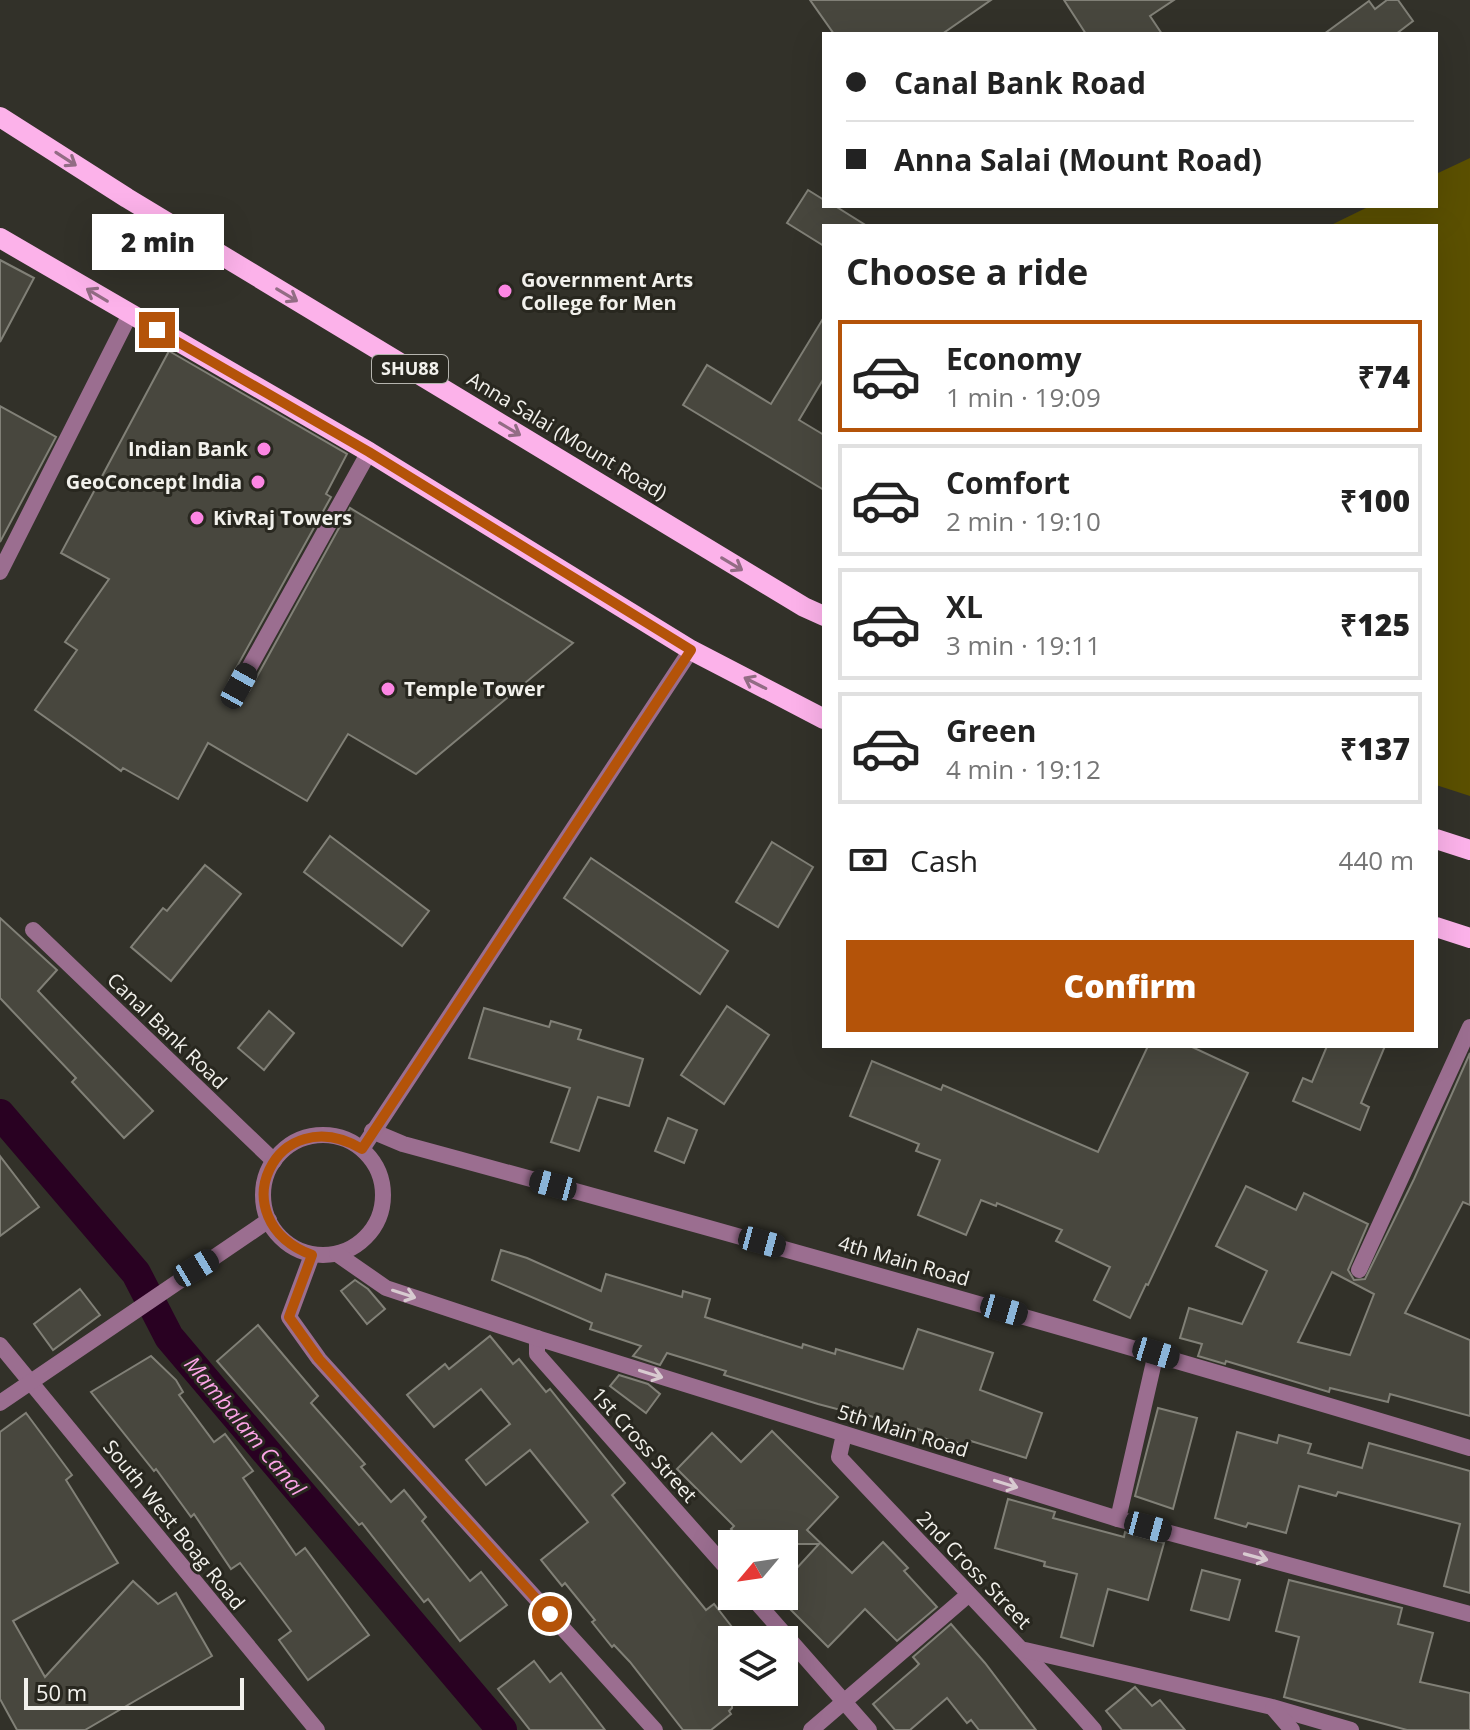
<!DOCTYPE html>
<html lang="en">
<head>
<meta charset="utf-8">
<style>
  :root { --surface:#fff; --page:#f6f6f6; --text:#222; --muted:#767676; --line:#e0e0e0; --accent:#b45309 }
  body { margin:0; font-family:"Open Sans",sans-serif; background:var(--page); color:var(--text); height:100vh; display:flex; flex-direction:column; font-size:30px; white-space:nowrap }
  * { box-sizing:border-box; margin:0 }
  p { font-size:26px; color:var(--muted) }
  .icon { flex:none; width:44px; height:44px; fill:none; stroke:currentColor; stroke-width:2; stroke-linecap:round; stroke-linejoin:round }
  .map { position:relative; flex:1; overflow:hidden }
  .details { position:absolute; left:822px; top:224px; width:616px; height:824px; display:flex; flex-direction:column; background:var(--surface); border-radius:0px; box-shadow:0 8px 32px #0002 }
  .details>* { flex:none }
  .banner { position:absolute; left:822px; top:32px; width:616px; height:176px; border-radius:0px; box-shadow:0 8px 32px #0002; display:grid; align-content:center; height:176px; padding:0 24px; background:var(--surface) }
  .needle { width:52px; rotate:241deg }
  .buttons { position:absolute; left:718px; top:1530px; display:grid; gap:16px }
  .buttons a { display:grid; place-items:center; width:80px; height:80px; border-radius:0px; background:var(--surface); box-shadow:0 8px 32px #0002; font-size:40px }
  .scale { position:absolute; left:24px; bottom:20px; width:220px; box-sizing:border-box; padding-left:8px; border:4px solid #f2f1ec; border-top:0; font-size:22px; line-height:28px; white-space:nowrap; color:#f2f1ec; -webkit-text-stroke:6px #28271f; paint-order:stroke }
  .end { position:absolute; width:36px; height:36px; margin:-18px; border:10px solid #b45309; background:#fff; box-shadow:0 0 0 4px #fff }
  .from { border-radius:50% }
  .bubble { position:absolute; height:56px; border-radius:0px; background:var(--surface); box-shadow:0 8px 32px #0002; font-size:26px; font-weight:800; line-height:56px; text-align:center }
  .car { position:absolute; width:24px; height:48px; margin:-24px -12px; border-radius:10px; box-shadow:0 0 6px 2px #0007; background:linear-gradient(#222 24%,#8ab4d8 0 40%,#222 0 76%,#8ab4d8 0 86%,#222 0) }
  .banner b { display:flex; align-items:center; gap:28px; height:76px; font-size:30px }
  .banner b+b { border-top:2px solid var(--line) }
  .banner i { width:20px; height:20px; background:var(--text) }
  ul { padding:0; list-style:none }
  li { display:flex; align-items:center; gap:24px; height:112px; margin:0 16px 12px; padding:0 8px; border:4px solid var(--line); border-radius:0px }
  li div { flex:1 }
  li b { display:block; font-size:30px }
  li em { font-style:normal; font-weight:800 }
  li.on { border-color:var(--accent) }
  li>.icon { width:72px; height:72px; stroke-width:1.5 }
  h2 { padding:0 24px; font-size:36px; line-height:96px }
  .pay { display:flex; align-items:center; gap:20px; height:88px; padding:0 24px; font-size:30px }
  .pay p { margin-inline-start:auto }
  .cta { display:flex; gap:16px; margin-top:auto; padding:16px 24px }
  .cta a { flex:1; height:92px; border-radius:0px; background:var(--accent); color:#fff; font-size:32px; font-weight:800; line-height:92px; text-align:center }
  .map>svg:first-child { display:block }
  .green { fill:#5b5000 }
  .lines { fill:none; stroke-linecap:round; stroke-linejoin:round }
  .canal { stroke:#290122; stroke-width:30 }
  .building { fill:#48473e; stroke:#818077; stroke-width:2; fill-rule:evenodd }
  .minor { stroke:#9b6e90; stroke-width:16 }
  .tertiary { stroke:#9b6e90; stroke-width:16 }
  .primary { stroke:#fcb2ea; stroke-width:20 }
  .oneway { stroke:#926c84 }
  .oneway2 { stroke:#d8cad0 }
  .route { stroke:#b45309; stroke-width:10 }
  .poi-dot { fill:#fc86e3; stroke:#28271f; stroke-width:3 }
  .labels { text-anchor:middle; stroke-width:6; stroke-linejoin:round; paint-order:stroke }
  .shield { fill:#28271f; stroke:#b5b4ae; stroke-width:2 }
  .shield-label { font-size:18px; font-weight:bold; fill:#f2f1ec }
  .poi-label { font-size:20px; font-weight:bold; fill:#f2f1ec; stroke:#28271f; text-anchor:start }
  .street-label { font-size:20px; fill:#f2f1ec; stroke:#28271f }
  .water-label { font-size:22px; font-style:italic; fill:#fca4e7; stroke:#28271f }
</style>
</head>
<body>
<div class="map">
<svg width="1470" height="1730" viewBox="0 0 1470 1730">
  <rect width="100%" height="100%" fill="#323129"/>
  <polygon class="green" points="1470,158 1470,796 1436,785 1436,226 1329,226 1370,206 1436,206 1436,174"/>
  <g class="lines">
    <polyline class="canal" points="0,1114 136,1273 169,1337 502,1730"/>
  </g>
  <g class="building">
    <polygon points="810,0 991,0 942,34 834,34"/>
    <polygon points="1064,0 1174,0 1150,16 1162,34 1086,34"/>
    <polygon points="1387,0 1398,0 1413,21 1396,34 1324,34 1369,1 1375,9"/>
    <polygon points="808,190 824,200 824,206 835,206 867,226 824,226 824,246 787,223"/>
    <polygon points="0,260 34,278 0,342"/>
    <polygon points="824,317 824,378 799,420 824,435 824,490 683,405 707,365 771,404"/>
    <polygon points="169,351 347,454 326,494 331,497 229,681 228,687 233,695 240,697 249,691 350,508 573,643 416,774 348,734 307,801 208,743 178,799 123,768 121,771 35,710 77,650 65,642 109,579 61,553"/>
    <polygon points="0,406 56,437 0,542"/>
    <polygon points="330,836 429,911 402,946 304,872"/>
    <polygon points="772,842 813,867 778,927 736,902"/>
    <polygon points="591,858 728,951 700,994 564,898"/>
    <polygon points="205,865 241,894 171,981 131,947 163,908 167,911"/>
    <polygon points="0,918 57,970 38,991 153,1111 124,1138 72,1082 76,1078 0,998"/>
    <polygon points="727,1006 769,1035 724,1104 681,1075"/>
    <polygon points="484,1008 549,1027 551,1021 581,1030 578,1039 643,1059 629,1106 598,1097 579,1151 551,1142 570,1088 469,1058"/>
    <polygon points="269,1011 294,1033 264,1070 238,1048"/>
    <polygon points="1148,1046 1190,1046 1248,1073 1148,1285 1146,1284 1130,1318 1094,1300 1110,1267 1056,1241 1062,1230 997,1203 996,1206 981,1200 966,1235 918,1215 940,1160 916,1151 919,1144 850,1116 872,1061 941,1090 943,1085 1098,1152"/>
    <polygon points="1327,1046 1385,1046 1361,1103 1369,1107 1360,1130 1293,1101 1303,1078 1312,1082"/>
    <path d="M1470,1053V1205L1463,1202L1405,1313L1470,1340V1416L1390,1394L1388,1402L1330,1388L1329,1392L1226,1361L1225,1364L1198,1356L1202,1344L1180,1338L1189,1308L1242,1324L1267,1271L1216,1246L1246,1186L1296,1210L1304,1193L1368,1224L1348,1270L1354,1280L1365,1279L1414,1179ZM1332,1272L1374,1294L1350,1355L1298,1342Z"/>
    <polygon points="668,1118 697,1130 684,1163 655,1151"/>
    <polygon points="0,1156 39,1207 0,1236"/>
    <polygon points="501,1250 527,1258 601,1291 606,1274 682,1297 683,1291 710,1299 705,1317 802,1348 803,1344 835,1354 836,1349 903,1369 918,1329 993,1353 980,1390 1042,1413 1026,1458 971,1441 969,1447 918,1429 918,1432 852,1410 852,1413 818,1404 724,1375 726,1371 667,1353 660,1365 633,1356 641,1346 590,1329 592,1323 492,1280"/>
    <polygon points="355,1280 368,1289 385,1309 367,1324 341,1291"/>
    <polygon points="80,1289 100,1315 53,1350 34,1324"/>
    <polygon points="258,1325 318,1396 311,1403 365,1464 361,1467 391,1502 404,1490 426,1517 422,1521 470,1581 481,1572 507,1605 460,1641 428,1599 424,1602 362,1523 359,1525 217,1361"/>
    <polygon points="490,1336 513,1364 519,1359 546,1392 550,1389 625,1483 612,1495 706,1610 714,1604 732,1627 732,1708 729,1711 731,1714 711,1730 683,1730 630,1662 614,1645 612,1647 592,1622 595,1620 565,1583 562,1586 541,1560 588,1522 530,1450 486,1485 466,1460 510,1424 481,1389 434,1427 407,1395 445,1364 449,1369"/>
    <polygon points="151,1356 176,1380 183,1392 179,1395 214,1442 225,1434 253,1471 243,1478 296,1555 305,1548 369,1635 308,1680 279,1640 291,1631 240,1563 231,1569 194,1514 191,1517 156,1469 154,1471 91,1392"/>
    <polygon points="619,1375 648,1384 660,1394 646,1413 610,1386"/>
    <polygon points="1158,1408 1197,1418 1173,1509 1135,1496"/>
    <polygon points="26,1413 72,1475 66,1480 118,1563 13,1621 45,1677 133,1581 158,1604 176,1593 212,1656 85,1730 17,1730 0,1699 0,1432"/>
    <polygon points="772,1431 838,1497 807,1530 852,1573 883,1542 908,1568 904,1571 937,1607 897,1641 865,1609 828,1647 789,1608 797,1601 784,1589 784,1582 819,1544 745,1544 731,1529 734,1526 677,1469 712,1433 741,1462"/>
    <polygon points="1237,1432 1277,1443 1279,1435 1311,1444 1308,1453 1362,1468 1369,1443 1470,1471 1470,1593 1444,1586 1460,1524 1338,1492 1336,1496 1299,1486 1286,1533 1248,1523 1246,1527 1215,1518"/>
    <polygon points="1008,1499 1055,1512 1053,1518 1124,1537 1125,1532 1164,1543 1148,1600 1108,1589 1093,1646 1061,1637 1077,1574 1044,1566 1045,1562 995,1548"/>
    <polygon points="1202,1570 1240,1580 1229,1620 1191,1610"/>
    <polygon points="1289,1580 1402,1608 1398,1624 1433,1633 1420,1682 1470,1693 1470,1730 1407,1730 1284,1697 1299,1637 1276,1631"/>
    <polygon points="951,1624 985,1663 1036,1730 979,1730 971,1720 967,1723 947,1698 910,1730 895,1730 873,1704 916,1667 919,1664 913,1657"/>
    <polygon points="534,1661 550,1682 561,1673 605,1730 530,1730 498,1689"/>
    <polygon points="1135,1687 1152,1706 1160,1700 1185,1730 1122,1730 1106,1711"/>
  </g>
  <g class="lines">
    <g class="minor">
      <polyline points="0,572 130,314"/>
      <polyline points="239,686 369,452"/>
      <polyline points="33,930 274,1161"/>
      <polyline points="1359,1270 1470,1027"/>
      <polyline points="537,1338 537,1354 732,1574"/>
      <path d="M844,1434L839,1457C924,1548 1012,1636 1094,1730"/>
      <polyline points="1118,1519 1156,1353"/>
      <polyline points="751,1596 869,1730"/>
      <polyline points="1025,1650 1272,1707 1351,1730"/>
      <polyline points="1273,1708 1292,1730"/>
      <polyline points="811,1730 968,1595"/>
    </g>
    <g class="tertiary">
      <path d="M372,1131L403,1144C760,1241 1116,1341 1470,1448"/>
      <circle cx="323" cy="1195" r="60"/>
      <polyline points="362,1149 691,650"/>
      <polyline points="337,1254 386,1288 537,1338 1118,1519 1470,1614"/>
      <polyline points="312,1255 289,1317 319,1359 655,1730"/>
      <polyline points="0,1345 317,1730"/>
      <polyline points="0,1403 269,1220"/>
    </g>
    <g class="primary">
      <polyline points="0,117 127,198 804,607 824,616"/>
      <polyline points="0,238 369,452 691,650 824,719"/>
      <polyline points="1436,839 1470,850"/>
      <polyline points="1436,927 1470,938"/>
    </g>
  </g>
  <defs><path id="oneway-shaft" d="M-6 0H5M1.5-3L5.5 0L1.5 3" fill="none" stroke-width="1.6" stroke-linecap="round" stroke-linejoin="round" transform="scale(2)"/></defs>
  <g class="oneway">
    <use href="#oneway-shaft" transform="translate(66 159) rotate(33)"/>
    <use href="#oneway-shaft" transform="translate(97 295) rotate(-149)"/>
    <use href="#oneway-shaft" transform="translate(287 295) rotate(31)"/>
    <use href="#oneway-shaft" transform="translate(510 429) rotate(31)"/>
    <use href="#oneway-shaft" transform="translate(732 564) rotate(31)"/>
    <use href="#oneway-shaft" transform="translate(755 683) rotate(-153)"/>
  </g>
  <g class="oneway2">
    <use href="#oneway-shaft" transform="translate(404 1294) rotate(18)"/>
    <use href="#oneway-shaft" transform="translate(651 1374) rotate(17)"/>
    <use href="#oneway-shaft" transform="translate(1006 1484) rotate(17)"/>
    <use href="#oneway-shaft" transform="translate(1256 1557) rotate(15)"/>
  </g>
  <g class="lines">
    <path class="route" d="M157,330L369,452L691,650L362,1149C276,1098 218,1219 312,1255L289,1317L319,1359L550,1614"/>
  </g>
  <g class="poi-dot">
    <circle cx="505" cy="291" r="8"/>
    <circle cx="264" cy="449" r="8"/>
    <circle cx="258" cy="482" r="8"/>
    <circle cx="197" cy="518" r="8"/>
    <circle cx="388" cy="689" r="8"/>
  </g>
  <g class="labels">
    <rect class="shield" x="372" y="355" width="76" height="28" rx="6"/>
    <g class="shield-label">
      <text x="410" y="375">SHU88</text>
    </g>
    <g class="poi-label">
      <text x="521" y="287">Government Arts<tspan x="521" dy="23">College for Men</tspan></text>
      <text x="248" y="456" text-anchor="end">Indian Bank</text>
      <text x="242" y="489" text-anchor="end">GeoConcept India</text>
      <text x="213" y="525">KivRaj Towers</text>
      <text x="404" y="696">Temple Tower</text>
    </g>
    <g class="street-label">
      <text transform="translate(567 436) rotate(31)" y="7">Anna Salai (Mount Road)</text>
      <text transform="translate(167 1031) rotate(44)" y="7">Canal Bank Road</text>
      <text transform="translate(904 1261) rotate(16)" y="7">4th Main Road</text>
      <text transform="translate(903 1431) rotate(17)" y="7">5th Main Road</text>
      <text transform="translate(644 1445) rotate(48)" y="7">1st Cross Street</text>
      <text transform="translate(174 1525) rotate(51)" y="7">South West Boag Road</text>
      <text transform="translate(974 1570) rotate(46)" y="7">2nd Cross Street</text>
    </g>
    <g class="water-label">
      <text transform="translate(245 1426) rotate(50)" y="8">Mambalam Canal</text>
    </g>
  </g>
</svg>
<div class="buttons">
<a><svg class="needle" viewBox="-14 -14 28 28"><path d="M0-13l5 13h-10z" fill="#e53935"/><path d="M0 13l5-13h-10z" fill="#767676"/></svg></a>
<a><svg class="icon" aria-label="layers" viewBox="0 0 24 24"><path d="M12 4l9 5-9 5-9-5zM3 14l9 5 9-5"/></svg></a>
</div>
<div class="scale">50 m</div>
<i class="end from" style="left:550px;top:1614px"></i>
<i class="end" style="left:157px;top:330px"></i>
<div class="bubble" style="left:92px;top:214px;width:132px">2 min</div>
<i class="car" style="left:239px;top:686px;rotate:29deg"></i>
<i class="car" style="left:553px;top:1185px;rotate:285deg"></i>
<i class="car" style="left:762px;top:1242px;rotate:105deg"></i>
<i class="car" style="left:196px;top:1268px;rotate:59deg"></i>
<i class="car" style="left:1004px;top:1310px;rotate:106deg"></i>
<i class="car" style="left:1156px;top:1353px;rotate:107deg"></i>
<i class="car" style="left:1148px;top:1527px;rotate:105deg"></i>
<div class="banner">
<b><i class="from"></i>Canal Bank Road</b>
<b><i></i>Anna Salai (Mount Road)</b>
</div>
<section class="details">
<h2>Choose a ride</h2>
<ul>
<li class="on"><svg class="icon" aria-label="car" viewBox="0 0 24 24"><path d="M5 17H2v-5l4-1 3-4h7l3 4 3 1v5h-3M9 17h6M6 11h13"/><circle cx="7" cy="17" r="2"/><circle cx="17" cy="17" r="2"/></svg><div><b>Economy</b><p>1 min · 19:09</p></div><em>₹74</em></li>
<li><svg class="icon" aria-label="car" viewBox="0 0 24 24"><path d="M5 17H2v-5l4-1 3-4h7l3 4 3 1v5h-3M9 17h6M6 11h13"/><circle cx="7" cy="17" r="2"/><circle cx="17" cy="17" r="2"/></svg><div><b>Comfort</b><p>2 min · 19:10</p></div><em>₹100</em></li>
<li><svg class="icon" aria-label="car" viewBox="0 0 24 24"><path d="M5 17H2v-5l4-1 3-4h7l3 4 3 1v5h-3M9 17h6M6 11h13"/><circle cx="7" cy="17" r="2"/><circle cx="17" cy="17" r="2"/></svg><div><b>XL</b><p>3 min · 19:11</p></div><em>₹125</em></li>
<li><svg class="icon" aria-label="car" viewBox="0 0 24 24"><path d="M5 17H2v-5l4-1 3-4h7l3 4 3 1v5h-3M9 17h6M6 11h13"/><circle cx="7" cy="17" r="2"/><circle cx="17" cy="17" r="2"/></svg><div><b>Green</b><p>4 min · 19:12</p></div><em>₹137</em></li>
</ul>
<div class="pay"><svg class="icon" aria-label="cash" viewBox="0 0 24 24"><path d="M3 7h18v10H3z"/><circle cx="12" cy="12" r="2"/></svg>Cash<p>440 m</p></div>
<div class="cta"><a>Confirm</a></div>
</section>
</div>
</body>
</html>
